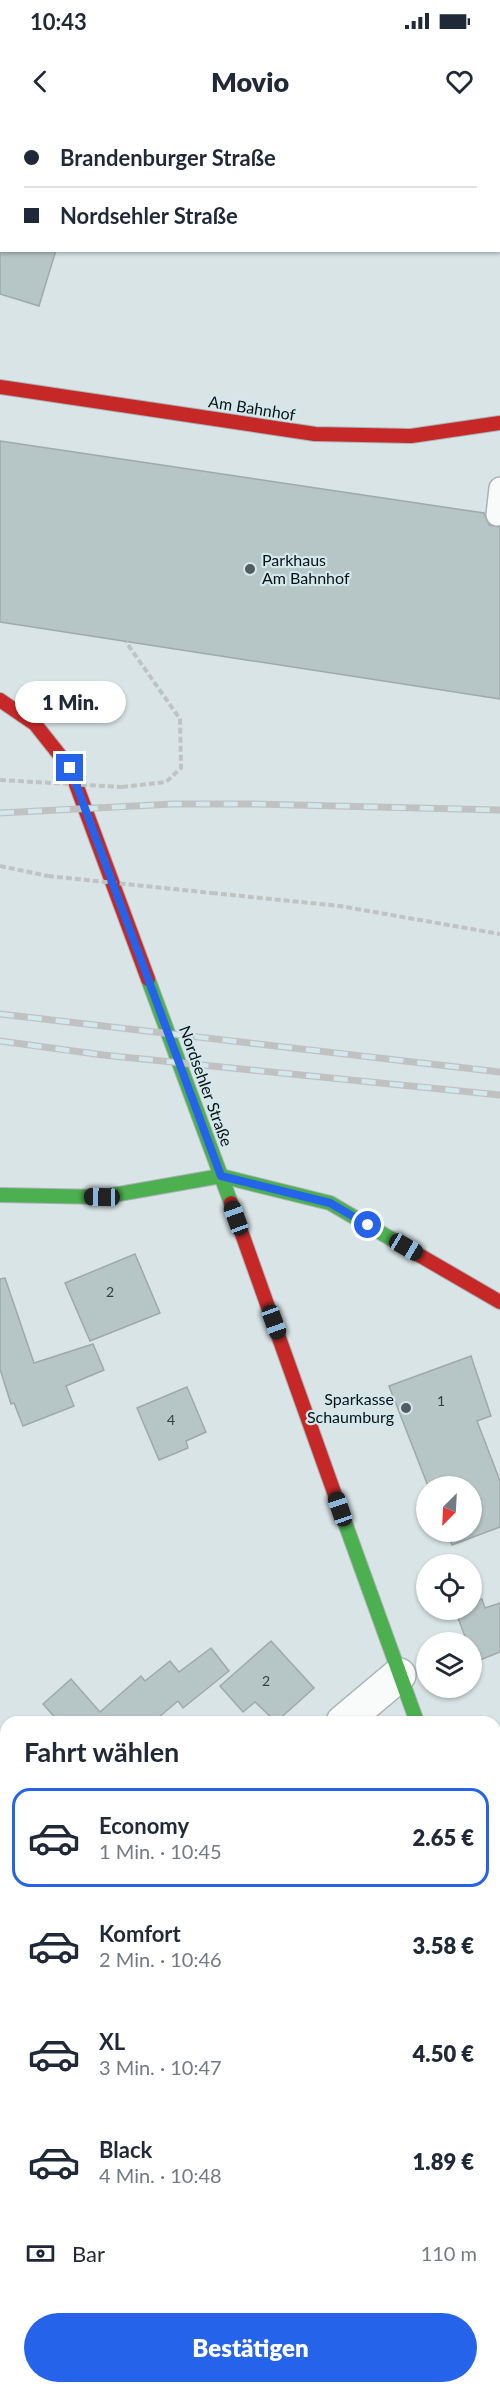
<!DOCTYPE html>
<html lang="de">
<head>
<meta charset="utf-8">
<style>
  :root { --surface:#fff; --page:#f2f2f3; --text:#1f2937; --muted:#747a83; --line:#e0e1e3; --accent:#2563eb }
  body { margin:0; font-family:Lato,sans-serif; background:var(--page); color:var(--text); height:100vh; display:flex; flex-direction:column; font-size:22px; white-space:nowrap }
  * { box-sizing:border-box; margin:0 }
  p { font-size:20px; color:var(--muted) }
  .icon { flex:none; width:33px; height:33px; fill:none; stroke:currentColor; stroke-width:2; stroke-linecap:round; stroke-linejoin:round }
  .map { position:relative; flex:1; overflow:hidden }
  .side { position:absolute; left:0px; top:1596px; width:501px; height:678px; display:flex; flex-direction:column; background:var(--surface); border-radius:18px 18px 0 0; box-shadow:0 2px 4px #0004 }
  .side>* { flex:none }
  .hud { position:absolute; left:0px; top:0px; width:501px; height:132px; box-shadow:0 2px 4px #0004; display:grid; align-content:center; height:132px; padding:0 24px; background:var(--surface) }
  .needle { width:39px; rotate:204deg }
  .buttons { position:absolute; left:416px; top:1356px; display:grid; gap:12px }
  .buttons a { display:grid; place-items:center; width:66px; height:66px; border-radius:50%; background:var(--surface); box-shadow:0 2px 4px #0004; font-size:30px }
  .end { position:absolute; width:27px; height:27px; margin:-14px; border:8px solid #2563eb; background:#fff; box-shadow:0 0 0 3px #fff }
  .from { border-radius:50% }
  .bubble { position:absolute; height:42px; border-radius:21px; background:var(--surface); box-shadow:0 2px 4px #0004; font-size:20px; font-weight:800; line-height:42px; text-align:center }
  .car { position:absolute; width:18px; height:36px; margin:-18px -9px; border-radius:8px; box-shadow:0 0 4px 2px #0007; background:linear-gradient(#222 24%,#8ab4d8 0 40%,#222 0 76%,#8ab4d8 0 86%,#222 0) }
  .hud b { display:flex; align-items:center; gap:21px; height:57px; font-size:22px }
  .hud b+b { border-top:2px solid var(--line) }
  .hud i { width:15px; height:15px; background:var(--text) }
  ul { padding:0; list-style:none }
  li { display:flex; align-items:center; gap:18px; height:99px; margin:0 12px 9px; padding:0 12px; border:3px solid transparent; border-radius:18px }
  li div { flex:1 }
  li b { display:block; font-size:22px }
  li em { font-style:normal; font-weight:800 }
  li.active { border-color:var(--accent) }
  li>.icon { width:54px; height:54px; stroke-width:1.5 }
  h2 { padding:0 24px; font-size:27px; line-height:72px }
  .pay { display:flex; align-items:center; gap:15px; height:66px; padding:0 24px; font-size:22px }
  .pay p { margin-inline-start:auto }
  .button { display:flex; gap:12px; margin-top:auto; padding:12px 24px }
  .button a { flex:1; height:69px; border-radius:36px; background:var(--accent); color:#fff; font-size:24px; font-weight:800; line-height:69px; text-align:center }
  .status { display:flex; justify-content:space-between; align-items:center; height:42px; padding:0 30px; background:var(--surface); direction:ltr }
  .status svg { height:16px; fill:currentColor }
  header { display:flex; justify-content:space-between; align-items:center; height:78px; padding:0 24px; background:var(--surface); font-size:27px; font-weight:800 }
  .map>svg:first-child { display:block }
  .building { fill:#b6c5c5; stroke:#a0a9aa; stroke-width:1.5 }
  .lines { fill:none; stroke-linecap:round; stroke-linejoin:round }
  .lane-casing { stroke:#aab2b4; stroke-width:24 }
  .street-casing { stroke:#aab2b4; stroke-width:36 }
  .fast-casing { stroke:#aab2b4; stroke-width:16 }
  .jam-casing { stroke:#aab2b4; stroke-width:16 }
  .path { stroke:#bfc3c4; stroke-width:4; stroke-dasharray:6 3; stroke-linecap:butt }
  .lane { stroke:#f9fbfb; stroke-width:21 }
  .street { stroke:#f9fbfb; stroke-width:33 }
  .fast { stroke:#4caf50; stroke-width:14 }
  .jam { stroke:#c62828; stroke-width:14 }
  .rail-casing { stroke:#c0c2c2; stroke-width:7 }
  .rail { stroke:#d3e8ed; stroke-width:4.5; stroke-dasharray:14; stroke-linecap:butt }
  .path-bridge { stroke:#bfc3c4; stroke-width:4; stroke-dasharray:6 3; stroke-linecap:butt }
  .route { stroke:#2563eb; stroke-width:8 }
  .poi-dot { fill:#535c5e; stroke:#d3e8ed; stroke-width:2 }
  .labels { text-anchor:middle; stroke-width:4.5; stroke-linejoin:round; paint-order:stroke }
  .number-label { font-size:14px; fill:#363f40 }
  .street-label { font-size:16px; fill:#0b1214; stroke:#d3e8ed }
  .poi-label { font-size:16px; fill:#0b1214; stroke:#d3e8ed; text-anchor:start }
</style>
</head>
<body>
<div class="status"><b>10:43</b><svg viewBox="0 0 49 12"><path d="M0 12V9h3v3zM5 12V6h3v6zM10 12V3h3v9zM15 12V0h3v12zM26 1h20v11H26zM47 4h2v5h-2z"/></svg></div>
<header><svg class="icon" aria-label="back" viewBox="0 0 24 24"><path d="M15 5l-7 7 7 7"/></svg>Movio<svg class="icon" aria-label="heart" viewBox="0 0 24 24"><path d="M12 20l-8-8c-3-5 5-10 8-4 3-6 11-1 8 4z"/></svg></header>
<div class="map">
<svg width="500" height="2274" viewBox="0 0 500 2274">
  <rect width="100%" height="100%" fill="#d9e4e7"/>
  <g class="building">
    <polygon points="0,130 56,130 39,186 0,174"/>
    <polygon points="0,321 484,393 489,405 500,407 500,579 0,502"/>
    <polygon points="135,1134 160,1193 90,1221 65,1163"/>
    <polygon points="5,1158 34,1243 93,1224 104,1250 66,1266 74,1286 23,1306 14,1283 11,1284 0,1249 0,1159"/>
    <polygon points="471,1236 491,1296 477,1301 500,1361 500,1407 452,1425 447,1412 471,1412 471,1366 428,1366 389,1266"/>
    <polygon points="187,1267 206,1312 186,1321 188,1328 159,1340 137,1288"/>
    <polygon points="482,1479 485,1488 500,1483 500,1532 475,1542 471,1532 471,1522 467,1522 455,1490 471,1490 471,1483"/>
    <polygon points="271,1521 314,1568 276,1602 255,1582 243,1592 220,1566"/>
    <polygon points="211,1528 229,1551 183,1588 178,1581 153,1602 59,1602 43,1584 71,1559 100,1592 141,1556 145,1561 170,1541 179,1552"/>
  </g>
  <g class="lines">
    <defs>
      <polyline id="lane" points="497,395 500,368"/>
      <g id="street">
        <polyline points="343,1602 399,1555"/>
        <polyline points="0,1899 6,1894"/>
      </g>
      <g id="fast">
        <polyline points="148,859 231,1083"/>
        <polyline points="0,1075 102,1077 221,1056 330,1083 400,1124"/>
        <polyline points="340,1389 417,1602"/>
      </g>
      <g id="jam">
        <polyline points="0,267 315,314 411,316 500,303"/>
        <polyline points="0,580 35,604 70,648 148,859"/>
        <polyline points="231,1083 340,1389"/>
        <polyline points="400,1124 500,1182"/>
        <polyline points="495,1811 500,1825"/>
      </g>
    </defs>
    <use href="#lane" class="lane-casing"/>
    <use href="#street" class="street-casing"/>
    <use href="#fast" class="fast-casing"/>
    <use href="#jam" class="jam-casing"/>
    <g class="path">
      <polyline points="122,667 166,662 181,648 180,599 126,522"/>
      <polyline points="0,746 48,756"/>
      <polyline points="212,773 340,786 500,814"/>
    </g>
    <use href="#lane" class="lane"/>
    <use href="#street" class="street"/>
    <use href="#fast" class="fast"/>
    <use href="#jam" class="jam"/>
    <defs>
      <g id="rail">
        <polyline points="0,693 173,684 252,684 500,690"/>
        <polyline points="0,894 500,952"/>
        <polyline points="0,921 103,935 500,975"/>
      </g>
    </defs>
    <use href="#rail" class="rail-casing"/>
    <use href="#rail" class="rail"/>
    <g class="path-bridge">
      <polyline points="0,660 122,667"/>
      <polyline points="48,756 212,773"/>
    </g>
  </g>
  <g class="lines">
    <polyline class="route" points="70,648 221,1056 330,1083 368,1105"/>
  </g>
  <g class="poi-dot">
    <circle cx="250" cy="449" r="6"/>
    <circle cx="406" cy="1288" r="6"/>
  </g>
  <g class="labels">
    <g class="number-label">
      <text x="110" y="1177">2</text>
      <text x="441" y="1286">1</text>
      <text x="171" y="1305">4</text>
      <text x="266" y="1566">2</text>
    </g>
    <g class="street-label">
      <text transform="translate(252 288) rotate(9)" y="6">Am Bahnhof</text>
      <text transform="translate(206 966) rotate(70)" y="6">Nordsehler Straße</text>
    </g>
    <g class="poi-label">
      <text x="262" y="446">Parkhaus<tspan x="262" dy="18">Am Bahnhof</tspan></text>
      <text x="394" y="1285" text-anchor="end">Sparkasse<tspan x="394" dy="18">Schaumburg</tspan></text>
    </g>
  </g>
</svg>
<div class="buttons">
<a><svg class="needle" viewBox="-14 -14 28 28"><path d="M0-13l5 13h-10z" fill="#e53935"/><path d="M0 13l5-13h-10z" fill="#747a83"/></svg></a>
<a><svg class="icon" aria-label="locate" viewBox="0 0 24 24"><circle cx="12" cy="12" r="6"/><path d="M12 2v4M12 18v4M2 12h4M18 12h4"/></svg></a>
<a><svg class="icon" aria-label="layers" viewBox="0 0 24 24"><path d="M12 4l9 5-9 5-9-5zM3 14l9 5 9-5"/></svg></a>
</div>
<i class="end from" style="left:368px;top:1105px"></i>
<i class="end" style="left:70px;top:648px"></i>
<div class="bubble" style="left:15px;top:561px;width:111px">1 Min.</div>
<i class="car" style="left:102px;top:1077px;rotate:271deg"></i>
<i class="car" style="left:236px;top:1098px;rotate:340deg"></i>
<i class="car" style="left:406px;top:1127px;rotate:120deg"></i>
<i class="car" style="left:274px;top:1202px;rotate:160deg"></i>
<i class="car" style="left:340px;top:1389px;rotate:341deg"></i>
<div class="hud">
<b><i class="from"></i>Brandenburger Straße</b>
<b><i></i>Nordsehler Straße</b>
</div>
<section class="side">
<h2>Fahrt wählen</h2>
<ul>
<li class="active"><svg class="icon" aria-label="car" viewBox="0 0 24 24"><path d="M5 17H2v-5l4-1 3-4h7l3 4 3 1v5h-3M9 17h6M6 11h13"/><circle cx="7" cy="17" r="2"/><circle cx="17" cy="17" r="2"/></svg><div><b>Economy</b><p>1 Min. · 10:45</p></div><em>2.65 €</em></li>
<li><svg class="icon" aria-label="car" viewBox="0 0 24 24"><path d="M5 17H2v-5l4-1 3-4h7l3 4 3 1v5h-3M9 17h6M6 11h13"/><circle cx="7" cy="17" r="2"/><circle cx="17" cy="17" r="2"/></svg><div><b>Komfort</b><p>2 Min. · 10:46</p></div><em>3.58 €</em></li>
<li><svg class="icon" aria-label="car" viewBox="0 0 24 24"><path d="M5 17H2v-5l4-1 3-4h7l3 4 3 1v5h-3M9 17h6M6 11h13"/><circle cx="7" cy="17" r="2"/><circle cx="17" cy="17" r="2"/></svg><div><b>XL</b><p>3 Min. · 10:47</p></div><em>4.50 €</em></li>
<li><svg class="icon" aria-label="car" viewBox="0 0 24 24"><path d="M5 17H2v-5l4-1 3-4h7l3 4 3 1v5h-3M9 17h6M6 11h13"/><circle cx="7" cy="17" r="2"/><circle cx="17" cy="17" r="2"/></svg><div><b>Black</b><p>4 Min. · 10:48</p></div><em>1.89 €</em></li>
</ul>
<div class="pay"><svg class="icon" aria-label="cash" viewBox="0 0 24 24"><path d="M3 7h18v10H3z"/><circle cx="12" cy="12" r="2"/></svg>Bar<p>110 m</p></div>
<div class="button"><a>Bestätigen</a></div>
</section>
</div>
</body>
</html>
